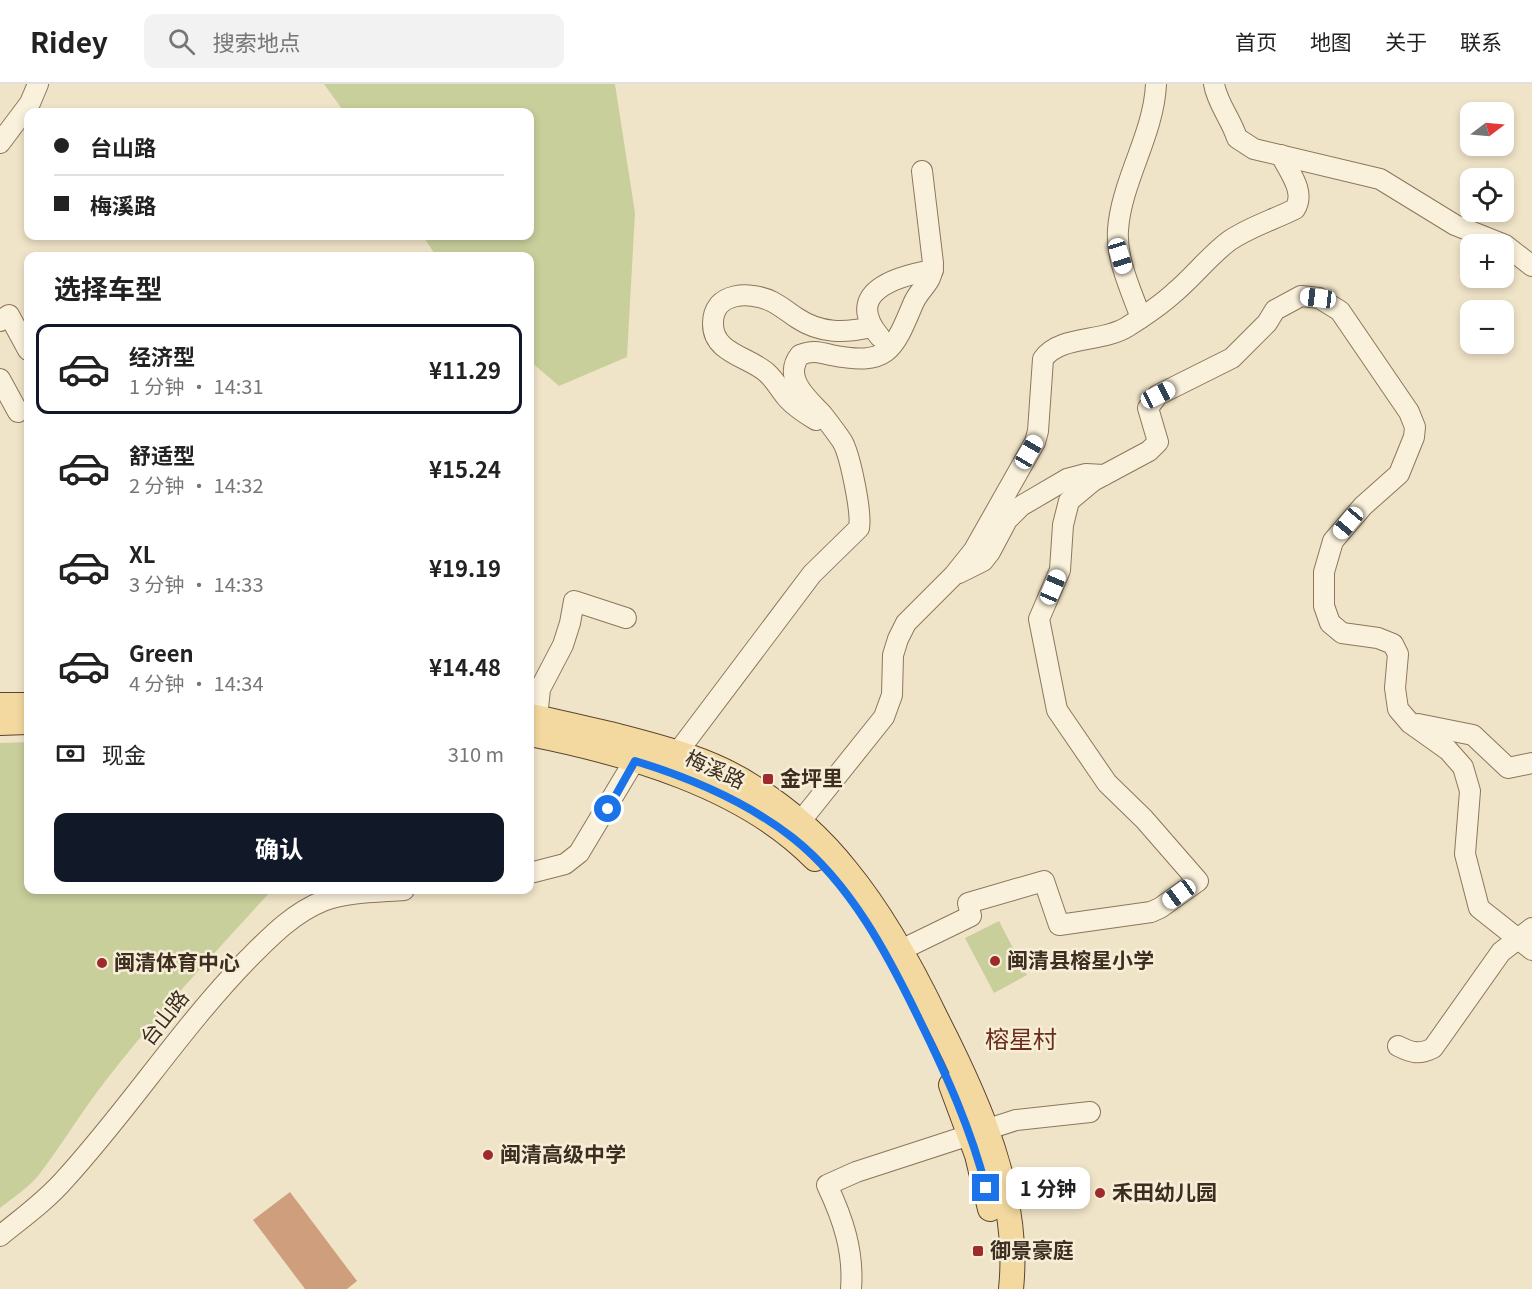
<!DOCTYPE html>
<html lang="zh">
<head>
<meta charset="utf-8">
<style>
  :root { --surface:#fff; --page:#f2f2f2; --text:#222; --muted:#767676; --line:#e0e0e0; --accent:#111827 }
  body { margin:0; font-family:Georgia,"Noto Sans SC",serif; background:var(--page); color:var(--text); height:100vh; display:flex; flex-direction:column; font-size:22px; white-space:nowrap }
  * { box-sizing:border-box; margin:0 }
  p { font-size:20px; color:var(--muted) }
  .icon { flex:none; width:33px; height:33px; fill:none; stroke:currentColor; stroke-width:2; stroke-linecap:round; stroke-linejoin:round }
  .map { position:relative; flex:1; overflow:hidden }
  .sheet { position:absolute; left:24px; top:168px; width:510px; height:642px; display:flex; flex-direction:column; background:var(--surface); border-radius:12px; box-shadow:0 3px 9px #0003 }
  .sheet>* { flex:none }
  .banner { position:absolute; left:24px; top:24px; width:510px; height:132px; border-radius:12px; box-shadow:0 3px 9px #0003; display:grid; align-content:center; height:132px; padding:0 30px; background:var(--surface) }
  .needle { width:39px; rotate:74deg }
  .buttons { position:absolute; left:1460px; top:18px; display:grid; gap:12px }
  .buttons a { display:grid; place-items:center; width:54px; height:54px; border-radius:12px; background:var(--surface); box-shadow:0 3px 9px #0003; font-size:30px }
  .end { position:absolute; width:27px; height:27px; margin:-14px; border:8px solid #1a73e8; background:#fff; box-shadow:0 0 0 3px #fff }
  .from { border-radius:50% }
  .bubble { position:absolute; height:42px; border-radius:12px; background:var(--surface); box-shadow:0 3px 9px #0003; font-size:20px; font-weight:700; line-height:42px; text-align:center }
  .car { position:absolute; width:18px; height:36px; margin:-18px -9px; border-radius:8px; box-shadow:0 0 4px 2px #0007; background:linear-gradient(#fff 24%,#345 0 40%,#fff 0 76%,#345 0 86%,#fff 0) }
  .banner b { display:flex; align-items:center; gap:21px; height:57px; font-size:22px }
  .banner b+b { border-top:2px solid var(--line) }
  .banner i { width:15px; height:15px; background:var(--text) }
  ul { padding:0; list-style:none }
  li { display:flex; align-items:center; gap:18px; height:90px; margin:0 12px 9px; padding:0 18px; border:3px solid transparent; border-radius:12px }
  li div { flex:1 }
  li b { display:block; font-size:22px }
  li em { font-style:normal; font-weight:700 }
  li.active { border-color:var(--accent) }
  li>.icon { width:54px; height:54px; stroke-width:1.5 }
  h2 { padding:0 30px; font-size:27px; line-height:72px }
  .pay { display:flex; align-items:center; gap:15px; height:66px; padding:0 30px; font-size:22px }
  .pay p { margin-inline-start:auto }
  .button { display:flex; gap:12px; margin-top:auto; padding:12px 30px }
  .button a { flex:1; height:69px; border-radius:12px; background:var(--accent); color:#fff; font-size:24px; font-weight:700; line-height:69px; text-align:center }
  header { display:flex; align-items:center; gap:36px; box-sizing:border-box; height:84px; padding:0 30px; background:var(--surface); border-bottom:2px solid var(--line) }
  header strong { font-size:28px }
  nav { display:flex; gap:33px; margin-inline-start:auto; font-size:21px }
  .search { width:420px; height:54px; background:var(--page); display:flex; align-items:center; gap:15px; box-sizing:border-box; padding:0 21px; border-radius:12px; color:var(--muted); font-size:22px }
  .map>svg:first-child { display:block }
  .green { fill:#c9cf9b }
  .building { fill:#cf9f7d }
  .lines { fill:none; stroke-linecap:round; stroke-linejoin:round }
  .minor-casing { stroke:#8d765c; stroke-width:22 }
  .major-casing { stroke:#5b4430; stroke-width:26 }
  .minor { stroke:#faf1dc; stroke-width:20 }
  .major { stroke:#f3d9a0; stroke-width:24 }
  .route { stroke:#1a73e8; stroke-width:8 }
  .poi-dot { fill:#9e2a2b; stroke:#f7eed8; stroke-width:2 }
  .labels { text-anchor:middle; stroke-width:5; stroke-linejoin:round; paint-order:stroke }
  .street-label { font-size:21px; fill:#3d2e20; stroke:#f7eed8 }
  .poi-label { font-size:21px; font-weight:bold; fill:#3d2e20; stroke:#f7eed8; text-anchor:start }
  .quarter-label { font-size:24px; fill:#6b2e1e; stroke:#f7eed8 }
</style>
</head>
<body>
<header>
<strong>Ridey</strong>
<div class="search"><svg class="icon" aria-label="search" viewBox="0 0 24 24"><circle cx="10" cy="10" r="6"/><path d="M15 15l6 6"/></svg>搜索地点</div>
<nav><a>首页</a><a>地图</a><a>关于</a><a>联系</a></nav>
</header>
<div class="map">
<svg width="1532" height="1205" viewBox="0 0 1532 1205">
  <rect width="100%" height="100%" fill="#f0e4c8"/>
  <g class="green">
    <polygon points="324,0 615,0 635,129 627,273 559,302 530,277 530,172 436,172 423,152 530,152 530,28 344,28"/>
    <path d="M28,658V806H272C215,868 158,929 107,995C83,1025 64,1058 41,1088C30,1103 14,1113 0,1124V659Z"/>
    <polygon points="999,837 1027,891 994,909 965,854"/>
  </g>
  <polygon class="building" points="290,1108 357,1197 347,1205 305,1205 253,1136"/>
  <g class="lines">
    <defs>
      <g id="minor">
        <path d="M1214,0C1217,19 1231,35 1237,54L1254,65L1380,95L1455,141L1505,161L1532,182"/>
        <polyline points="0,59 30,19 38,0"/>
        <path d="M1141,234C1131,206 1116,176 1118,146C1121,98 1154,50 1156,0"/>
        <polyline points="0,237 9,231 28,266"/>
        <path d="M880,253C842,208 897,192 933,186"/>
        <polyline points="0,295 18,328"/>
        <path d="M816,336C806,330 795,323 787,314C780,306 775,296 767,289C750,273 712,269 713,239C713,233 715,226 719,221C727,212 742,210 753,212C772,214 782,224 797,234C821,250 845,249 872,243"/>
        <polyline points="959,489 983,477 990,468 1007,436 1021,422 1067,395 1086,390 1104,391"/>
        <polyline points="537,634 540,605 563,561 570,539 574,517 626,534"/>
        <polyline points="1418,640 1473,651 1508,684 1532,679"/>
        <path d="M677,669L812,490L859,444C862,429 850,370 842,357C836,348 829,339 822,330C808,315 782,294 800,271C812,266 819,268 831,271C887,282 893,268 913,220C920,203 933,200 933,179L922,87"/>
        <path d="M800,738L884,633L892,611L893,571L898,555L906,539L954,491L974,466L1035,358L1038,347L1043,275C1060,251 1101,259 1127,243C1143,233 1161,221 1175,208C1194,192 1209,172 1229,157C1249,143 1273,136 1295,125C1306,108 1289,88 1281,71"/>
        <polyline points="530,789 565,780 579,769 642,664"/>
        <polyline points="901,866 971,832 968,819 1044,797 1059,841 1151,828 1160,824 1198,797 1144,735 1107,699 1057,626 1039,535 1060,486 1063,441 1069,417 1093,397 1149,367 1158,358 1148,324 1158,311 1232,274 1267,239 1275,226 1301,212 1319,214 1340,227 1409,328 1415,343 1414,353 1399,390 1363,422 1333,457 1324,488 1324,522 1330,539 1342,549 1378,554 1393,560 1398,570 1395,604 1398,625 1410,639 1448,666 1463,683 1470,707 1465,770 1479,824 1532,866"/>
        <path d="M1398,962C1412,969 1419,971 1433,964L1501,868L1532,844"/>
        <path d="M0,1152C22,1134 46,1117 65,1095C129,1025 181,944 248,875C270,853 293,829 323,817C345,808 380,808 404,806"/>
        <path d="M851,1205C854,1167 843,1135 827,1101L856,1088L1016,1036L1090,1028"/>
      </g>
      <g id="major">
        <polyline points="0,621 28,621"/>
        <path d="M530,632C559,638 588,645 618,652C664,664 712,676 753,703C788,725 821,754 847,787C883,831 911,882 936,934C978,1016 1021,1110 1011,1205"/>
        <polyline points="0,639 28,638"/>
        <path d="M530,650C626,669 744,702 815,775"/>
        <polyline points="951,1001 977,1071 990,1125"/>
      </g>
    </defs>
    <use href="#minor" class="minor-casing"/>
    <use href="#major" class="major-casing"/>
    <use href="#minor" class="minor"/>
    <use href="#major" class="major"/>
  </g>
  <g class="lines">
    <path class="route" d="M608,725L635,677C691,694 747,718 793,754C851,800 888,871 919,935C946,990 971,1045 986,1104"/>
  </g>
  <g class="poi-dot">
    <rect x="762" y="689" width="12" height="12" rx="3"/>
    <circle cx="995" cy="877" r="6"/>
    <circle cx="102" cy="879" r="6"/>
    <circle cx="488" cy="1071" r="6"/>
    <circle cx="1100" cy="1109" r="6"/>
    <rect x="972" y="1161" width="12" height="12" rx="3"/>
  </g>
  <g class="labels">
    <g class="street-label">
      <text transform="translate(715 686) rotate(24)" y="7">梅溪路</text>
      <text transform="translate(165 934) rotate(-52)" y="7">台山路</text>
    </g>
    <g class="poi-label">
      <text x="780" y="702">金坪里</text>
      <text x="1007" y="884">闽清县榕星小学</text>
      <text x="114" y="886">闽清体育中心</text>
      <text x="500" y="1078">闽清高级中学</text>
      <text x="1112" y="1116">禾田幼儿园</text>
      <text x="990" y="1174">御景豪庭</text>
    </g>
    <g class="quarter-label">
      <text x="1021" y="964">榕星村</text>
    </g>
  </g>
</svg>
<div class="buttons">
<a><svg class="needle" viewBox="-14 -14 28 28"><path d="M0-13l5 13h-10z" fill="#e53935"/><path d="M0 13l5-13h-10z" fill="#767676"/></svg></a>
<a><svg class="icon" aria-label="locate" viewBox="0 0 24 24"><circle cx="12" cy="12" r="6"/><path d="M12 2v4M12 18v4M2 12h4M18 12h4"/></svg></a>
<a>+</a>
<a>−</a>
</div>
<i class="end from" style="left:608px;top:725px"></i>
<i class="end" style="left:986px;top:1104px"></i>
<div class="bubble" style="left:1006px;top:1083px;width:84px">1 分钟</div>
<i class="car" style="left:1120px;top:172px;rotate:163deg"></i>
<i class="car" style="left:1318px;top:214px;rotate:277deg"></i>
<i class="car" style="left:1158px;top:311px;rotate:63deg"></i>
<i class="car" style="left:1029px;top:368px;rotate:30deg"></i>
<i class="car" style="left:1348px;top:439px;rotate:220deg"></i>
<i class="car" style="left:1053px;top:503px;rotate:23deg"></i>
<i class="car" style="left:1179px;top:810px;rotate:234deg"></i>
<div class="banner">
<b><i class="from"></i>台山路</b>
<b><i></i>梅溪路</b>
</div>
<section class="sheet">
<h2>选择车型</h2>
<ul>
<li class="active"><svg class="icon" aria-label="car" viewBox="0 0 24 24"><path d="M5 17H2v-5l4-1 3-4h7l3 4 3 1v5h-3M9 17h6M6 11h13"/><circle cx="7" cy="17" r="2"/><circle cx="17" cy="17" r="2"/></svg><div><b>经济型</b><p>1 分钟 · 14:31</p></div><em>¥11.29</em></li>
<li><svg class="icon" aria-label="car" viewBox="0 0 24 24"><path d="M5 17H2v-5l4-1 3-4h7l3 4 3 1v5h-3M9 17h6M6 11h13"/><circle cx="7" cy="17" r="2"/><circle cx="17" cy="17" r="2"/></svg><div><b>舒适型</b><p>2 分钟 · 14:32</p></div><em>¥15.24</em></li>
<li><svg class="icon" aria-label="car" viewBox="0 0 24 24"><path d="M5 17H2v-5l4-1 3-4h7l3 4 3 1v5h-3M9 17h6M6 11h13"/><circle cx="7" cy="17" r="2"/><circle cx="17" cy="17" r="2"/></svg><div><b>XL</b><p>3 分钟 · 14:33</p></div><em>¥19.19</em></li>
<li><svg class="icon" aria-label="car" viewBox="0 0 24 24"><path d="M5 17H2v-5l4-1 3-4h7l3 4 3 1v5h-3M9 17h6M6 11h13"/><circle cx="7" cy="17" r="2"/><circle cx="17" cy="17" r="2"/></svg><div><b>Green</b><p>4 分钟 · 14:34</p></div><em>¥14.48</em></li>
</ul>
<div class="pay"><svg class="icon" aria-label="cash" viewBox="0 0 24 24"><path d="M3 7h18v10H3z"/><circle cx="12" cy="12" r="2"/></svg>现金<p>310 m</p></div>
<div class="button"><a>确认</a></div>
</section>
</div>
</body>
</html>
